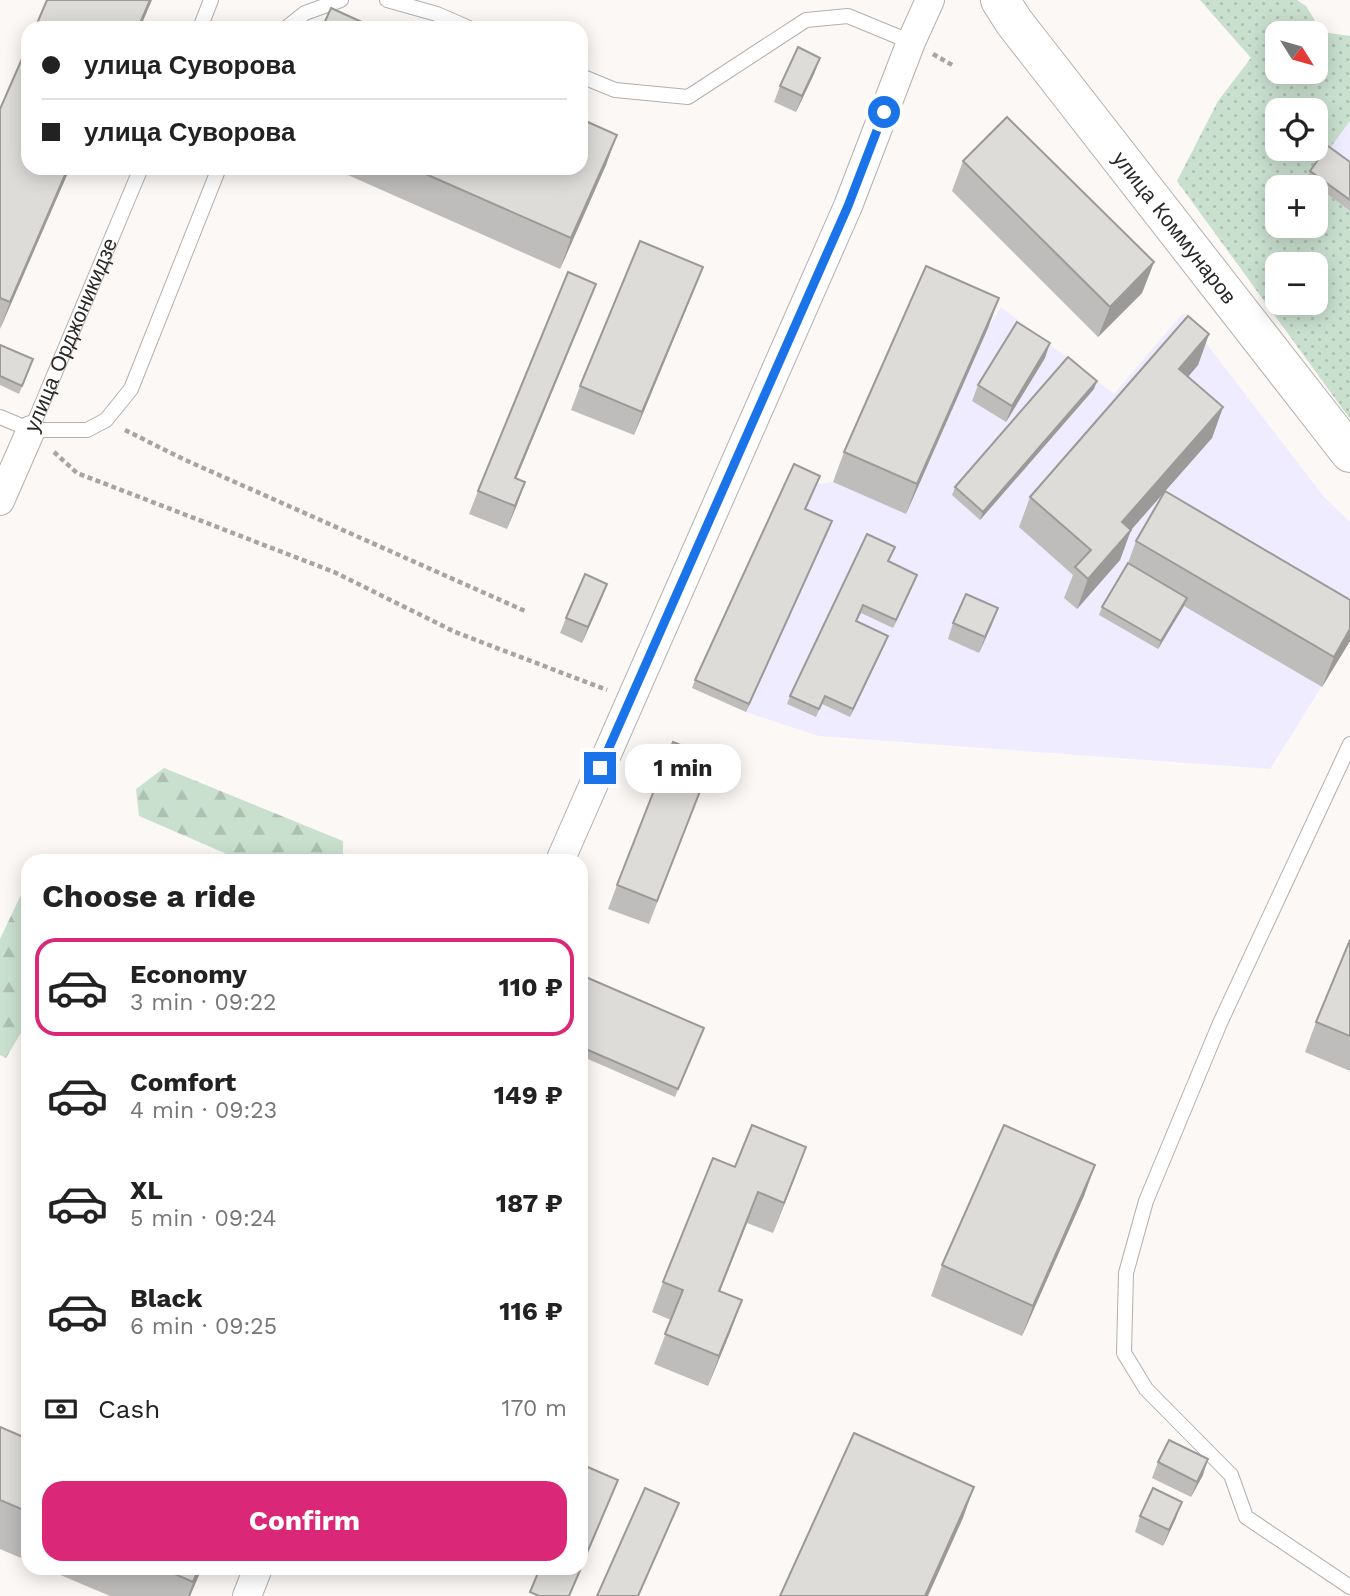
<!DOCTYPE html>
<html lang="en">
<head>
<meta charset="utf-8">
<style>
  :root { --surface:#fff; --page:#f2f2f2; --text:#222; --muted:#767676; --line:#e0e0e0; --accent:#db2777 }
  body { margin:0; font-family:"Work Sans",sans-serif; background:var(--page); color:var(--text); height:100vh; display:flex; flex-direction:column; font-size:26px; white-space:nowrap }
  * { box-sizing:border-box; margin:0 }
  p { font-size:23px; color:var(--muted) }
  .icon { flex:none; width:38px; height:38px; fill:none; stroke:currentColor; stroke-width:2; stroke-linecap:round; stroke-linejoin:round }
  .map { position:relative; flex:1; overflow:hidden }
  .sheet { position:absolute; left:21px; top:854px; width:567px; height:721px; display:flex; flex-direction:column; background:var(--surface); border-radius:21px; box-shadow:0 4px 18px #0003 }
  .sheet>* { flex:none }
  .banner { position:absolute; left:21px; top:21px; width:567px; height:154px; border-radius:21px; box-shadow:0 4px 18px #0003; display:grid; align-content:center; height:154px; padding:0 21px; background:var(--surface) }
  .needle { width:46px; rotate:127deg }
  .tools { position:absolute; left:1265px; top:21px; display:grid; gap:14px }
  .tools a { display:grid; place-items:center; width:63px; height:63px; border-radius:14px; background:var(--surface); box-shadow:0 4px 18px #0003; font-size:35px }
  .end { position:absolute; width:32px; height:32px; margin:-16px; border:9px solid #1a73e8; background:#fff; box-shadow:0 0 0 4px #fff }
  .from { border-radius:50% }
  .bubble { position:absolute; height:49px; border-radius:21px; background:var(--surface); box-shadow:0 4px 18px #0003; font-size:23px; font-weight:700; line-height:49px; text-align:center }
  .banner b { display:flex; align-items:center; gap:24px; height:66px; font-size:26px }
  .banner b+b { border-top:2px solid var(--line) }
  .banner i { width:18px; height:18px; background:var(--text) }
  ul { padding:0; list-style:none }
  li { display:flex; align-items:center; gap:21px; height:98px; margin:0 14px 10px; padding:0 7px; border:4px solid transparent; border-radius:21px }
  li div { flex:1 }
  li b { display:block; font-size:26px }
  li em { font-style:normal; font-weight:700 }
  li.selected { border-color:var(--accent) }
  li>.icon { width:63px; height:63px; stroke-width:1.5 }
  h2 { padding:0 21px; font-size:32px; line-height:84px }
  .pay { display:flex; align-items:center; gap:18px; height:77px; padding:0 21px; font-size:26px }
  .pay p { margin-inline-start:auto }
  .button { display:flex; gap:14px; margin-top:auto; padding:14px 21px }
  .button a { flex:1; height:80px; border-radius:21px; background:var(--accent); color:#fff; font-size:28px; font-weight:700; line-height:80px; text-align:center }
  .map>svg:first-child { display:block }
  .industrial { fill:#eeecfe }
  .grass { fill:url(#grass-dots); fill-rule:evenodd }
  .forest { fill:url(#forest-firs) }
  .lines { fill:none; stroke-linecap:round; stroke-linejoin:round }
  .service-casing { stroke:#b3b0ae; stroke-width:16 }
  .minor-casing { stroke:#b3b0ae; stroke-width:30 }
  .secondary-casing { stroke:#b3b0ae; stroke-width:40 }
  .path { stroke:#a7a4a3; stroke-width:4.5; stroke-dasharray:5 3.5; stroke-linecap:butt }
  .service { stroke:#fff; stroke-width:14 }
  .minor { stroke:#fff; stroke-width:28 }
  .secondary { stroke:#fff; stroke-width:38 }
  .wall { fill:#bfbdbb }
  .shaded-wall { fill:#9b9a98 }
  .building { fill:#dedcd9; stroke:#9b9a98; stroke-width:2 }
  .route { stroke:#1a73e8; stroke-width:9 }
  .labels { text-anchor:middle; stroke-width:5; stroke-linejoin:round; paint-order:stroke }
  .street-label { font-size:21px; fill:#292827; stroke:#fbf8f6 }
</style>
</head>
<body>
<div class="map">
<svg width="1350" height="1596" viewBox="0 0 1350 1596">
  <defs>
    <pattern id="grass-dots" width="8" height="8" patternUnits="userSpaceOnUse" patternTransform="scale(1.75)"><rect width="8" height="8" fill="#cae0cf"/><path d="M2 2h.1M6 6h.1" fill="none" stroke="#aec0b2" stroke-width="1.8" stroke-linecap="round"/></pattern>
    <pattern id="forest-firs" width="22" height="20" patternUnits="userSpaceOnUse" patternTransform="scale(1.75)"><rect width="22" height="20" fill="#cae0cf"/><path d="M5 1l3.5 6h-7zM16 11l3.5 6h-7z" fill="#aec0b2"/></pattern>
  </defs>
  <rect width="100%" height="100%" fill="#fbf8f6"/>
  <g class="industrial">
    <polygon points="1350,121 1350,211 1307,179"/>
    <polygon points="1001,307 1114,394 1183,313 1324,497 1350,522 1350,641 1270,769 819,736 746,712 692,688 791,472 818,484 833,482 906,514 988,328"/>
  </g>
  <path class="grass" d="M1200,0H1297L1306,6L1322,32L1350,36V121L1307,179L1350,211V419L1177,181L1218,101L1251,58ZM1278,33H1316V72H1278ZM1278,110H1316V149H1278ZM1278,187H1316V226H1278ZM1278,264H1316V303H1278Z"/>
  <g class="forest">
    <polygon points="164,768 343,841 343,861 243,861 139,816 136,789"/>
    <polygon points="28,880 28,1021 6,1058 0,1055 0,939"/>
  </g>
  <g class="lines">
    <defs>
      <g id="service">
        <polyline points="387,0 437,14 469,28"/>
        <polyline points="200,28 211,0"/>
        <polyline points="286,28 305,13 341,0"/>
        <polyline points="581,76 615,90 688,97 806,20 848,16 911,42"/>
        <polyline points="0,417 31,430 87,430 106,420 131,389 219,168"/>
        <path id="s1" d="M31,430L141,168"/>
        <polyline points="1350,744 1220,1023 1146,1201 1126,1273 1124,1353 1146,1389 1231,1475 1246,1517 1350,1587"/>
      </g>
      <g id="minor">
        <polyline points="0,501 31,430"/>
        <polyline points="560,861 848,206 911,42 930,0"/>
        <polyline points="247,1596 258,1568"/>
      </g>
      <g id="secondary">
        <path id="s2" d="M1000,0L1014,22L1350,453"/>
      </g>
    </defs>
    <use href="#service" class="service-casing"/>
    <use href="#minor" class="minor-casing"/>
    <use href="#secondary" class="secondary-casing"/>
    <g class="path">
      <polyline points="933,54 954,66"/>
      <polyline points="125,430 183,459 525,611"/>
      <polyline points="54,452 77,473 334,572 455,632 607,690"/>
    </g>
    <use href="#service" class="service"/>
    <use href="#minor" class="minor"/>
    <use href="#secondary" class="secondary"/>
  </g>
  <g class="wall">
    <polygon points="820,58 814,74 796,112 774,102 780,86"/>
    <polygon points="0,109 70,168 0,329"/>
    <polygon points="617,135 606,165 560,269 332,168 581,168"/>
    <polygon points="963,161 1154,262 1142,293 1098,337 952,191"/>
    <polygon points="1350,162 1350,211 1307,179 1310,171"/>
    <polygon points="694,290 634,435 571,410 580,386"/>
    <polygon points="999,298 988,328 906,514 833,482 844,452"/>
    <polygon points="587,307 516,478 525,482 507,529 469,514 478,491"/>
    <polygon points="1209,334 1198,365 1188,377 1223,407 1212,438 1165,491 1350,641 1322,687 1184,606 1158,649 1099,615 1102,607 1128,563 1136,541 1165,491 1131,530 1120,560 1077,609 1064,598 1073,575 1019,527 1030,497"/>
    <polygon points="0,345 33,359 19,394 0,385"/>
    <polygon points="1045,358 1006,422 972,401 978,385"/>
    <polygon points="1094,389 980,520 952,495 955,487"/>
    <polygon points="820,476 806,510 832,521 746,712 692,688 695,680"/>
    <polygon points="895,547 889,561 917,575 893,628 861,613 857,621 885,644 850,717 822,704 816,717 787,704 790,696"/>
    <polygon points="601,600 582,643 560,633 566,618"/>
    <polygon points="953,623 992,624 979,653 948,639"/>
    <polygon points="713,758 649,924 608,909 617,885"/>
    <polygon points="1350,940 1350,1071 1305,1052 1316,1022"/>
    <polygon points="581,975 704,1028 675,1097 581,1056"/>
    <polygon points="1095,1165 1084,1196 1022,1336 931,1296 942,1265"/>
    <polygon points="735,1167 795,1177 773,1233 747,1223 720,1291 731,1330 708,1386 654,1364 671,1320 652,1312 663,1282"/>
    <polygon points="0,1427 28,1439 28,1561 0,1549"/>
    <polygon points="1158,1462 1203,1475 1191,1497 1152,1478"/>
    <polygon points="1140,1516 1176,1518 1163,1546 1135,1532"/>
    <polygon points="44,1568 202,1568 190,1596 110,1596"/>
  </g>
  <g class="shaded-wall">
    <polygon points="150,0 152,0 140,28 138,28"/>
    <polygon points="820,58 814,74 796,112 802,96"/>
    <polygon points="617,135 606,165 560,269 571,238"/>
    <polygon points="68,168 70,168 0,329 10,302"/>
    <polygon points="1154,262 1142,293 1098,337 1110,307"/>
    <polygon points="703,267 694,290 634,435 642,412"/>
    <polygon points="596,284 587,307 507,501 515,478"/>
    <polygon points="999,298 988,328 906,514 917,484"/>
    <polygon points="1209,334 1198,365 1168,400 1179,369"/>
    <polygon points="1050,343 1045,358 1006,422 1012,406"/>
    <polygon points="1097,381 1094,389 980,520 983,512"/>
    <polygon points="1223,407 1212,438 1131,530 1120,560 1077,609 1088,579 1122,522"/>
    <polygon points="525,482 517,505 507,529 515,506"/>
    <polygon points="832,521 829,529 746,712 749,704"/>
    <polygon points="917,575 914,583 893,628 896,620"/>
    <polygon points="607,584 601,600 582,643 588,627"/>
    <polygon points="1187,598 1184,606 1158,649 1161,641"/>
    <polygon points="998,608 992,624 979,653 985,637"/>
    <polygon points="1350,629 1350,641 1322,687 1334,657"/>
    <polygon points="888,636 885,644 850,717 853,709"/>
    <polygon points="806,1147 795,1177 773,1233 784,1203"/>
    <polygon points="1095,1165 1084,1196 1022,1336 1033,1306"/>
    <polygon points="758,1192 747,1223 708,1321 719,1291"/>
    <polygon points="742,1300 731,1330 708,1386 719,1356"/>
    <polygon points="1208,1459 1203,1475 1191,1497 1197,1482"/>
    <polygon points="974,1487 963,1518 928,1596 925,1596"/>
    <polygon points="1182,1502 1176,1518 1163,1546 1169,1530"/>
    <polygon points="199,1568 202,1568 190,1596 188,1596"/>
  </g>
  <g class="building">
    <polygon points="47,0 150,0 138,28 35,28"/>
    <polygon points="331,8 375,28 322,28"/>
    <polygon points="28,45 28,168 68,168 10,302 0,298 0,109"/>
    <polygon points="798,47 820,58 802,96 780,86"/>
    <polygon points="1007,117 1154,262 1110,307 963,161"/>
    <polygon points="581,119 617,135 571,238 412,168 581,168"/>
    <polygon points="1328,146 1350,162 1350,200 1310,171"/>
    <polygon points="640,241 703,267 642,412 580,386"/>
    <polygon points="926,266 999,298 917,484 844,452"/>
    <polygon points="568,272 596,284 515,478 525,482 515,506 478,491"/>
    <polygon points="1188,316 1209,334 1179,369 1223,407 1122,522 1131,530 1088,579 1075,567 1091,550 1030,497"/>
    <polygon points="1017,322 1050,343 1012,406 978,385"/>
    <polygon points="0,345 33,359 22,386 0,376"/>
    <polygon points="1068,357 1097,381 983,512 955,487"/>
    <polygon points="794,464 820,476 805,509 832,521 749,704 695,680"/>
    <polygon points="1165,491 1350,600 1350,629 1334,657 1136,541"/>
    <polygon points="867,534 895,547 888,561 917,575 896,620 863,605 856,621 888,636 853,709 825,696 819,709 790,696"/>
    <polygon points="1128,563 1187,598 1161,641 1102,607"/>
    <polygon points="585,574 607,584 588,627 566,618"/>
    <polygon points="966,594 998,608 985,637 953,623"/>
    <polygon points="673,742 713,758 657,901 617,885"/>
    <polygon points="1350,940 1350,1036 1316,1022"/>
    <polygon points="581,975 704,1028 678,1089 581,1047"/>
    <polygon points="752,1125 806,1147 784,1203 758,1192 719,1291 742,1300 719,1356 665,1334 683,1290 663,1282 713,1158 735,1167"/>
    <polygon points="1004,1125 1095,1165 1033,1306 942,1265"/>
    <polygon points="0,1427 28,1439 28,1512 0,1500"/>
    <polygon points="854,1433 974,1487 925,1596 780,1596"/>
    <polygon points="1169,1440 1208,1459 1197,1482 1158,1462"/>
    <polygon points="583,1465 618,1480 581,1567 581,1470"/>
    <polygon points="645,1488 679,1503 638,1596 597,1596"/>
    <polygon points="1153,1488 1182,1502 1169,1530 1140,1516"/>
    <polygon points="161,1568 199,1568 193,1582"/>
    <polygon points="540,1568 581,1568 569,1596 539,1596 530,1592"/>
  </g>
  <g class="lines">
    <polyline class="route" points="600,768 848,206 884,112"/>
  </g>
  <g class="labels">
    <g class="street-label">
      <text dy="7" stroke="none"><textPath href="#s2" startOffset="287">улица Коммунаров</textPath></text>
      <text dy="7" stroke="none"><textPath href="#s1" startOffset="103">улица Орджоникидзе</textPath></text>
    </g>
  </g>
</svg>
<div class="tools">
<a><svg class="needle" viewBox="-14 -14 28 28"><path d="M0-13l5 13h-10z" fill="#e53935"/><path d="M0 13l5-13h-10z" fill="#767676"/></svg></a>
<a><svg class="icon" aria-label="locate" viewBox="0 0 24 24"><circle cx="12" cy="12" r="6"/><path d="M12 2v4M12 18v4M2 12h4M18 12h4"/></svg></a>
<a>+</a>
<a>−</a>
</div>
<i class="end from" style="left:884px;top:112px"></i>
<i class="end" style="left:600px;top:768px"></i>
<div class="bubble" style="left:625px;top:744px;width:116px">1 min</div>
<div class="banner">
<b><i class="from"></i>улица Суворова</b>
<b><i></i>улица Суворова</b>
</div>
<section class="sheet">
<h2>Choose a ride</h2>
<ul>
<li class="selected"><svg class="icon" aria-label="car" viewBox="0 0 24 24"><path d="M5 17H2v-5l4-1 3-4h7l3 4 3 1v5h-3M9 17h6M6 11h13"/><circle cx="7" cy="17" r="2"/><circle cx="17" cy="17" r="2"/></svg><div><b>Economy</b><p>3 min · 09:22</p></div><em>110 ₽</em></li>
<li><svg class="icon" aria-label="car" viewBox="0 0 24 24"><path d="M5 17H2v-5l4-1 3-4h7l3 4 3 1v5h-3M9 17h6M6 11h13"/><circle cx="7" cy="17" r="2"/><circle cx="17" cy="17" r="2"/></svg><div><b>Comfort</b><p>4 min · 09:23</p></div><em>149 ₽</em></li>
<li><svg class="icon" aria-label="car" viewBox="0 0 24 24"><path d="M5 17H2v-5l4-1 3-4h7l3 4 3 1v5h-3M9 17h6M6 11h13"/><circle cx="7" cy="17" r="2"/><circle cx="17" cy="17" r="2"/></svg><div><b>XL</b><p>5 min · 09:24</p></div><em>187 ₽</em></li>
<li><svg class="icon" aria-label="car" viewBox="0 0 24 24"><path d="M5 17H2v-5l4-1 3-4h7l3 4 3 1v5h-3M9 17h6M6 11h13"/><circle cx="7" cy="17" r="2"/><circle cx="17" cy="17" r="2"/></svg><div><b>Black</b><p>6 min · 09:25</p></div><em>116 ₽</em></li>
</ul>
<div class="pay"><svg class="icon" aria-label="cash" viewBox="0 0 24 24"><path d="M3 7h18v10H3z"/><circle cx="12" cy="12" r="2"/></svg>Cash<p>170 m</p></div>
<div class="button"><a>Confirm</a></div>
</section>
</div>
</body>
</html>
